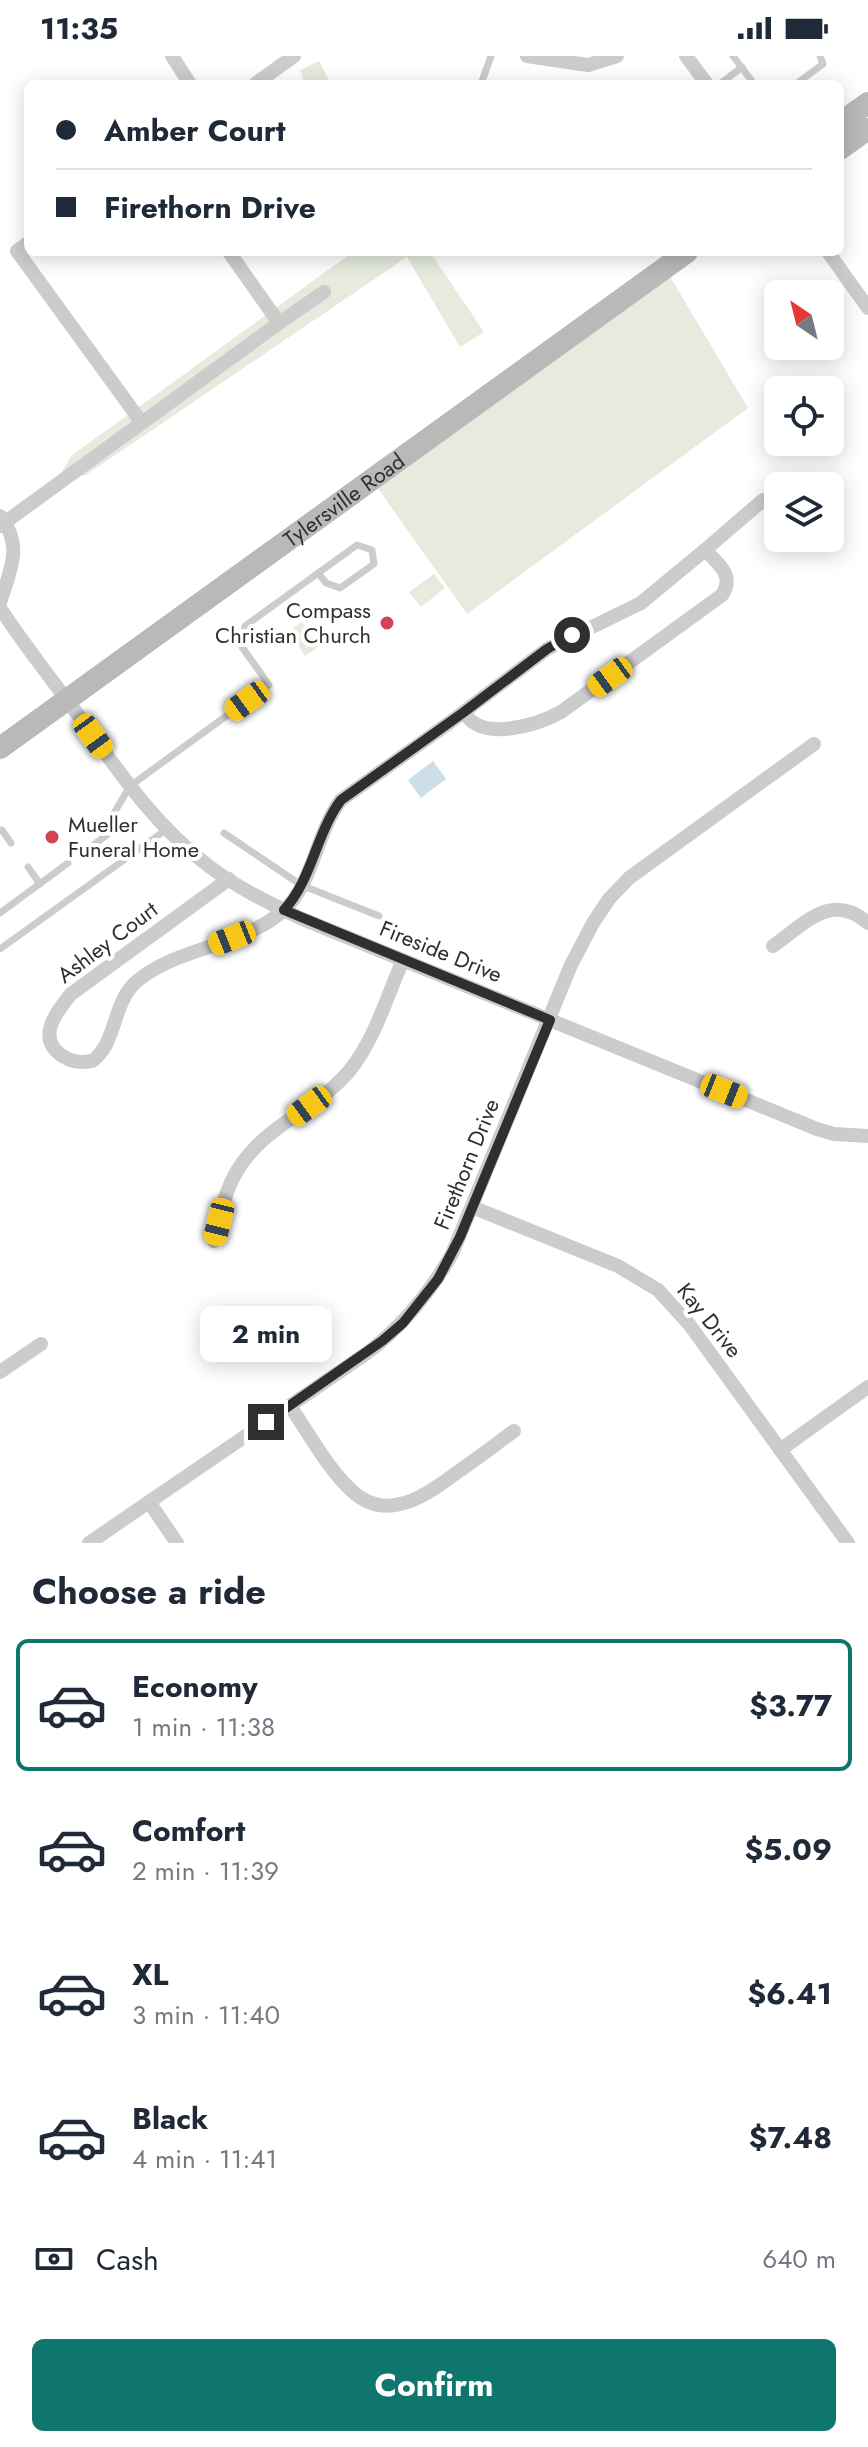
<!DOCTYPE html>
<html lang="en">
<head>
<meta charset="utf-8">
<style>
  :root { --surface:#fff; --page:#f6f6f7; --text:#1f2937; --muted:#747a83; --line:#e0e1e3; --accent:#0f766e }
  body { margin:0; font-family:Jost,sans-serif; background:var(--page); color:var(--text); height:100vh; display:flex; flex-direction:column; font-size:30px; white-space:nowrap }
  * { box-sizing:border-box; margin:0 }
  p { font-size:26px; color:var(--muted) }
  .icon { flex:none; width:44px; height:44px; fill:none; stroke:currentColor; stroke-width:2; stroke-linecap:round; stroke-linejoin:round }
  .map { position:relative; height:1487px; overflow:hidden }
  .drawer { display:flex; flex-direction:column; background:var(--surface); flex:1 }
  .drawer>* { flex:none }
  .banner { position:absolute; left:24px; top:24px; width:820px; height:176px; border-radius:12px; box-shadow:0 4px 20px #0003; display:grid; align-content:center; height:176px; padding:0 32px; background:var(--surface) }
  .needle { width:52px; rotate:325deg }
  .buttons { position:absolute; left:764px; top:224px; display:grid; gap:16px }
  .buttons a { display:grid; place-items:center; width:80px; height:80px; border-radius:12px; background:var(--surface); box-shadow:0 4px 20px #0003; font-size:40px }
  .end { position:absolute; width:36px; height:36px; margin:-18px; border:10px solid #2f2f2f; background:#fff; box-shadow:0 0 0 4px #fff }
  .from { border-radius:50% }
  .bubble { position:absolute; height:56px; border-radius:12px; background:var(--surface); box-shadow:0 4px 20px #0003; font-size:26px; font-weight:700; line-height:56px; text-align:center }
  .car { position:absolute; width:24px; height:48px; margin:-24px -12px; border-radius:10px; box-shadow:0 0 6px 2px #0007; background:linear-gradient(#f5c518 24%,#345 0 40%,#f5c518 0 76%,#345 0 86%,#f5c518 0) }
  .banner b { display:flex; align-items:center; gap:28px; height:76px; font-size:30px }
  .banner b+b { border-top:2px solid var(--line) }
  .banner i { width:20px; height:20px; background:var(--text) }
  ul { padding:0; list-style:none }
  li { display:flex; align-items:center; gap:24px; height:132px; margin:0 16px 12px; padding:0 16px; border:4px solid transparent; border-radius:12px }
  li div { flex:1 }
  li b { display:block; font-size:30px }
  li em { font-style:normal; font-weight:700 }
  li.active { border-color:var(--accent) }
  li>.icon { width:72px; height:72px; stroke-width:1.5 }
  h2 { padding:0 32px; font-size:36px; line-height:96px }
  .pay { display:flex; align-items:center; gap:20px; height:88px; padding:0 32px; font-size:30px }
  .pay p { margin-inline-start:auto }
  .cta { display:flex; gap:16px; margin-top:auto; padding:16px 32px }
  .cta a { flex:1; height:92px; border-radius:12px; background:var(--accent); color:#fff; font-size:32px; font-weight:700; line-height:92px; text-align:center }
  .status { display:flex; justify-content:space-between; align-items:center; height:56px; padding:0 40px; background:var(--surface); direction:ltr }
  .status svg { height:22px; fill:currentColor }
  .map>svg:first-child { display:block }
  .green { fill:#e6ebde }
  .water { fill:#ccdfe9 }
  .lines { fill:none; stroke-linecap:round; stroke-linejoin:round }
  .service { stroke:#ccc; stroke-width:7 }
  .minor { stroke:#ccc; stroke-width:14 }
  .secondary { stroke:#b9b9b9; stroke-width:22 }
  .route { stroke:#2f2f2f; stroke-width:10 }
  .poi-dot { fill:#d44354; stroke:#fff; stroke-width:3 }
  .labels { text-anchor:middle; stroke-width:8; stroke-linejoin:round; paint-order:stroke }
  .street-label { font-size:22px; fill:#2f2f2f; stroke:#fff }
  .poi-label { font-size:22px; fill:#2f2f2f; stroke:#fff; text-anchor:end }
</style>
</head>
<body>
<div class="status"><b>11:35</b><svg viewBox="0 0 49 12"><path d="M0 12V9h3v3zM5 12V6h3v6zM10 12V3h3v9zM15 12V0h3v12zM26 1h20v11H26zM47 4h2v5h-2z"/></svg></div>
<div class="map">
<svg width="868" height="1487" viewBox="0 0 868 1487">
  <rect width="100%" height="100%" fill="#fff"/>
  <g class="green">
    <polygon points="319,5 331,28 305,28 300,14"/>
    <polygon points="353,196 430,196 484,276 460,291 407,201 86,419 58,422 71,400"/>
    <polygon points="665,212 748,352 467,558 372,424"/>
    <polygon points="434,518 445,532 421,551 409,536"/>
    <polygon points="302,566 318,591 305,600 289,575"/>
  </g>
  <polygon class="water" points="433,705 446,723 421,742 408,724"/>
  <g class="lines">
    <g class="service">
      <polyline points="733,0 754,28"/>
      <polyline points="481,28 491,0"/>
      <polyline points="720,28 742,11"/>
      <polyline points="796,28 823,8 820,0"/>
      <polyline points="0,775 2,774 11,787"/>
      <polyline points="224,777 301,829 379,860"/>
      <polyline points="85,795 115,773 110,764 130,730 269,629 242,591 245,570 357,489 372,494 374,508 340,532 326,527 318,517"/>
      <polyline points="28,811 40,828"/>
      <polyline points="0,857 68,807"/>
      <polyline points="0,893 167,773"/>
    </g>
    <g class="minor">
      <polyline points="172,0 190,28"/>
      <polyline points="527,0 588,9 617,0"/>
      <polyline points="686,0 707,28"/>
      <polyline points="255,28 294,0"/>
      <polyline points="28,187 17,195 142,367"/>
      <polyline points="828,196 868,252"/>
      <polyline points="279,267 324,236"/>
      <polyline points="0,470 279,267 229,196"/>
      <polyline points="705,494 763,444"/>
      <path d="M0,547C10,514 24,490 0,460"/>
      <path d="M0,552C25,590 52,624 79,660C118,715 156,771 210,811C238,832 269,847 300,862L817,1073L834,1078L868,1080"/>
      <path d="M229,823L71,938C57,955 36,981 61,999C71,1006 80,1007 92,1005C117,988 112,947 136,926C178,890 244,891 285,853C313,827 317,775 341,744L449,667L547,593L641,547L705,494C719,508 735,520 722,539L561,656C537,669 481,687 464,656"/>
      <path d="M773,890C805,868 831,835 868,867"/>
      <polyline points="472,1151 618,1210 658,1234 689,1268 848,1487"/>
      <path d="M214,1185C220,1162 224,1136 237,1115C263,1070 318,1053 350,1014C375,983 387,940 403,904"/>
      <polyline points="0,1316 41,1288"/>
      <path d="M290,1350C308,1376 328,1413 351,1434C387,1469 428,1438 459,1415C478,1402 496,1388 514,1375"/>
      <polyline points="780,1394 868,1331"/>
      <polyline points="149,1446 177,1487"/>
      <path d="M89,1487L367,1297C403,1270 429,1238 452,1198L571,909L593,867L609,843L629,822L814,688"/>
    </g>
    <g class="secondary">
      <polyline points="840,67 868,47"/>
      <polyline points="840,93 868,73"/>
      <path id="s1" d="M0,692L687,196"/>
    </g>
  </g>
  <g class="lines">
    <path class="route" d="M266,1366L382,1285L403,1267L438,1223L460,1181L550,964L284,854C312,824 316,777 341,744L464,656L547,593L572,579"/>
  </g>
  <g class="poi-dot">
    <circle cx="387" cy="567" r="8"/>
    <circle cx="52" cy="781" r="8"/>
  </g>
  <g class="labels">
    <g class="street-label">
      <text dy="8" stroke="none"><textPath href="#s1" startOffset="424">Tylersville Road</textPath></text>
      <text transform="translate(107 886) rotate(-37)" y="8">Ashley Court</text>
      <text transform="translate(441 895) rotate(22)" y="8">Fireside Drive</text>
      <text transform="translate(466 1108) rotate(-68)" y="8">Firethorn Drive</text>
      <text transform="translate(710 1264) rotate(51)" y="8">Kay Drive</text>
    </g>
    <g class="poi-label">
      <text x="371" y="562">Compass<tspan x="371" dy="25">Christian Church</tspan></text>
      <text x="68" y="776" text-anchor="start">Mueller<tspan x="68" dy="25">Funeral Home</tspan></text>
    </g>
  </g>
</svg>
<div class="buttons">
<a><svg class="needle" viewBox="-14 -14 28 28"><path d="M0-13l5 13h-10z" fill="#e53935"/><path d="M0 13l5-13h-10z" fill="#747a83"/></svg></a>
<a><svg class="icon" aria-label="locate" viewBox="0 0 24 24"><circle cx="12" cy="12" r="6"/><path d="M12 2v4M12 18v4M2 12h4M18 12h4"/></svg></a>
<a><svg class="icon" aria-label="layers" viewBox="0 0 24 24"><path d="M12 4l9 5-9 5-9-5zM3 14l9 5 9-5"/></svg></a>
</div>
<i class="end from" style="left:572px;top:579px"></i>
<i class="end" style="left:266px;top:1366px"></i>
<div class="bubble" style="left:200px;top:1250px;width:132px">2 min</div>
<i class="car" style="left:610px;top:621px;rotate:234deg"></i>
<i class="car" style="left:247px;top:645px;rotate:234deg"></i>
<i class="car" style="left:93px;top:680px;rotate:144deg"></i>
<i class="car" style="left:232px;top:882px;rotate:248deg"></i>
<i class="car" style="left:724px;top:1035px;rotate:112deg"></i>
<i class="car" style="left:309px;top:1050px;rotate:234deg"></i>
<i class="car" style="left:219px;top:1166px;rotate:194deg"></i>
<div class="banner">
<b><i class="from"></i>Amber Court</b>
<b><i></i>Firethorn Drive</b>
</div>
</div>
<section class="drawer">
<h2>Choose a ride</h2>
<ul>
<li class="active"><svg class="icon" aria-label="car" viewBox="0 0 24 24"><path d="M5 17H2v-5l4-1 3-4h7l3 4 3 1v5h-3M9 17h6M6 11h13"/><circle cx="7" cy="17" r="2"/><circle cx="17" cy="17" r="2"/></svg><div><b>Economy</b><p>1 min · 11:38</p></div><em>$3.77</em></li>
<li><svg class="icon" aria-label="car" viewBox="0 0 24 24"><path d="M5 17H2v-5l4-1 3-4h7l3 4 3 1v5h-3M9 17h6M6 11h13"/><circle cx="7" cy="17" r="2"/><circle cx="17" cy="17" r="2"/></svg><div><b>Comfort</b><p>2 min · 11:39</p></div><em>$5.09</em></li>
<li><svg class="icon" aria-label="car" viewBox="0 0 24 24"><path d="M5 17H2v-5l4-1 3-4h7l3 4 3 1v5h-3M9 17h6M6 11h13"/><circle cx="7" cy="17" r="2"/><circle cx="17" cy="17" r="2"/></svg><div><b>XL</b><p>3 min · 11:40</p></div><em>$6.41</em></li>
<li><svg class="icon" aria-label="car" viewBox="0 0 24 24"><path d="M5 17H2v-5l4-1 3-4h7l3 4 3 1v5h-3M9 17h6M6 11h13"/><circle cx="7" cy="17" r="2"/><circle cx="17" cy="17" r="2"/></svg><div><b>Black</b><p>4 min · 11:41</p></div><em>$7.48</em></li>
</ul>
<div class="pay"><svg class="icon" aria-label="cash" viewBox="0 0 24 24"><path d="M3 7h18v10H3z"/><circle cx="12" cy="12" r="2"/></svg>Cash<p>640 m</p></div>
<div class="cta"><a>Confirm</a></div>
</section>
</body>
</html>
